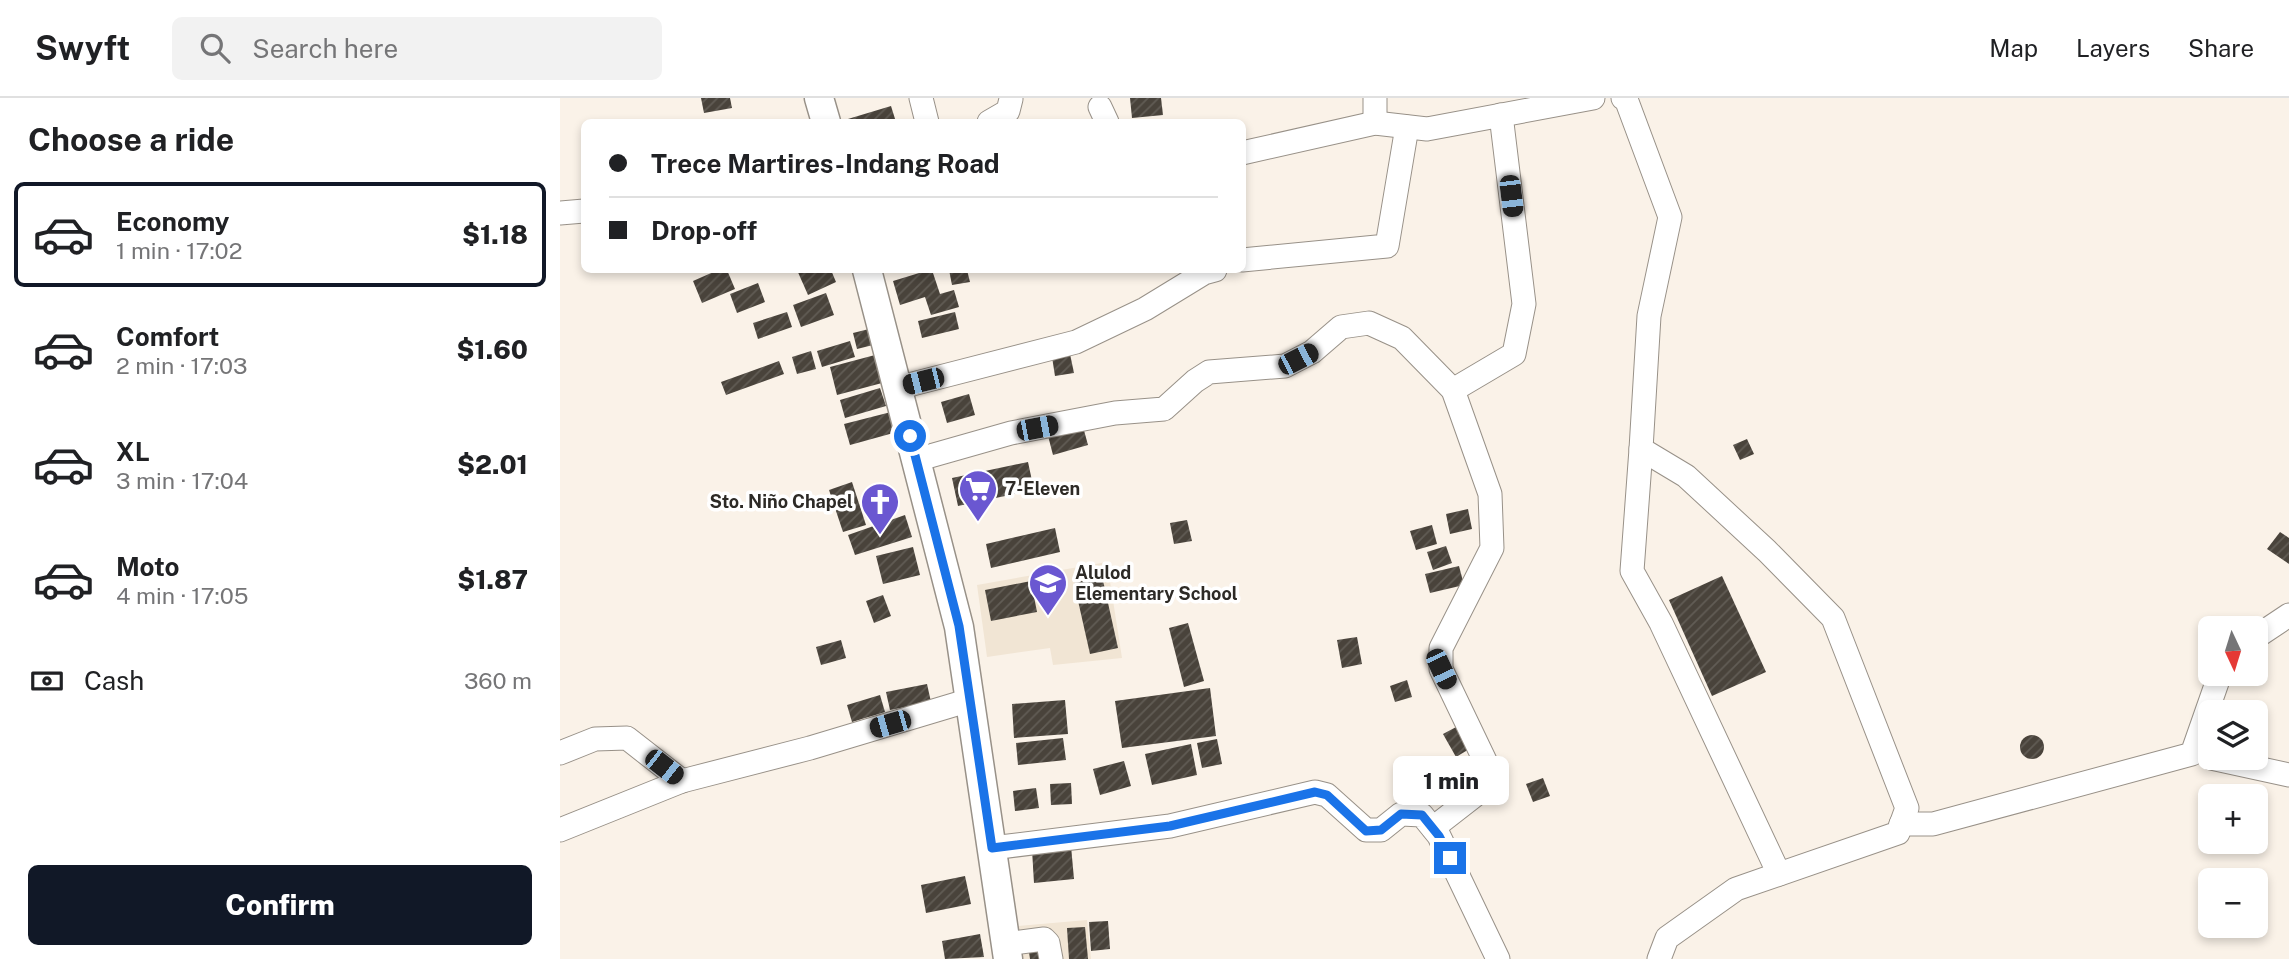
<!DOCTYPE html>
<html lang="en">
<head>
<meta charset="utf-8">
<style>
  :root { --surface:#fff; --page:#f2f2f2; --text:#202124; --muted:#757577; --line:#e0e0e0; --accent:#111827 }
  body { margin:0; font-family:"Public Sans",sans-serif; background:var(--page); color:var(--text); height:100vh; display:flex; flex-direction:column; font-size:26px; white-space:nowrap }
  * { box-sizing:border-box; margin:0 }
  p { font-size:23px; color:var(--muted) }
  .icon { flex:none; width:38px; height:38px; fill:none; stroke:currentColor; stroke-width:2; stroke-linecap:round; stroke-linejoin:round }
  .map { position:relative; flex:1; overflow:hidden }
  .side { display:flex; flex-direction:column; background:var(--surface); width:560px }
  .side>* { flex:none }
  .guide { position:absolute; left:21px; top:21px; width:665px; height:154px; border-radius:10px; box-shadow:0 4px 10px #0003; display:grid; align-content:center; height:154px; padding:0 28px; background:var(--surface) }
  .needle { width:46px; rotate:176deg }
  .tools { position:absolute; left:1638px; top:518px; display:grid; gap:14px }
  .tools a { display:grid; place-items:center; width:70px; height:70px; border-radius:10px; background:var(--surface); box-shadow:0 4px 10px #0003; font-size:35px }
  .end { position:absolute; width:32px; height:32px; margin:-16px; border:9px solid #1a73e8; background:#fff; box-shadow:0 0 0 4px #fff }
  .from { border-radius:50% }
  .bubble { position:absolute; height:49px; border-radius:10px; background:var(--surface); box-shadow:0 4px 10px #0003; font-size:23px; font-weight:800; line-height:49px; text-align:center }
  .car { position:absolute; width:21px; height:42px; margin:-21px -10px; border-radius:9px; box-shadow:0 0 5px 2px #0007; background:linear-gradient(#222 24%,#8ab4d8 0 40%,#222 0 76%,#8ab4d8 0 86%,#222 0) }
  .guide b { display:flex; align-items:center; gap:24px; height:66px; font-size:26px }
  .guide b+b { border-top:2px solid var(--line) }
  .guide i { width:18px; height:18px; background:var(--text) }
  ul { padding:0; list-style:none }
  li { display:flex; align-items:center; gap:21px; height:105px; margin:0 14px 10px; padding:0 14px; border:4px solid transparent; border-radius:10px }
  li div { flex:1 }
  li b { display:block; font-size:26px }
  li em { font-style:normal; font-weight:800 }
  li.current { border-color:var(--accent) }
  li>.icon { width:63px; height:63px; stroke-width:1.5 }
  h2 { padding:0 28px; font-size:32px; line-height:84px }
  .pay { display:flex; align-items:center; gap:18px; height:77px; padding:0 28px; font-size:26px }
  .pay p { margin-inline-start:auto }
  .action { display:flex; gap:14px; margin-top:auto; padding:14px 28px }
  .action a { flex:1; height:80px; border-radius:10px; background:var(--accent); color:#fff; font-size:28px; font-weight:800; line-height:80px; text-align:center }
  header { display:flex; align-items:center; gap:42px; box-sizing:border-box; height:98px; padding:0 35px; background:var(--surface); border-bottom:2px solid var(--line) }
  header strong { font-size:33px }
  nav { display:flex; gap:38px; margin-inline-start:auto; font-size:24px }
  .search { width:490px; height:63px; background:var(--page); display:flex; align-items:center; gap:18px; box-sizing:border-box; padding:0 24px; border-radius:10px; color:var(--muted); font-size:26px }
  main { display:flex; flex:1; min-height:0 }
  .map>svg:first-child { display:block }
  .built { fill:#f1e5d4 }
  .building { fill:url(#building-hatch) }
  .lines { fill:none; stroke-linecap:round; stroke-linejoin:round }
  .minor-casing { stroke:#989188; stroke-width:25 }
  .major-casing { stroke:#989188; stroke-width:31 }
  .minor { stroke:#fff; stroke-width:23 }
  .major { stroke:#fff; stroke-width:28 }
  .route { stroke:#1a73e8; stroke-width:9 }
  .labels { text-anchor:middle; stroke-width:7; stroke-linejoin:round; paint-order:stroke }
  .poi-label { font-size:18px; font-weight:bold; fill:#2d2a26; stroke:#fff; text-anchor:start }
</style>
</head>
<body>
<header>
<strong>Swyft</strong>
<div class="search"><svg class="icon" aria-label="search" viewBox="0 0 24 24"><circle cx="10" cy="10" r="6"/><path d="M15 15l6 6"/></svg>Search here</div>
<nav><a>Map</a><a>Layers</a><a>Share</a></nav>
</header>
<main>
<section class="side">
<h2>Choose a ride</h2>
<ul>
<li class="current"><svg class="icon" aria-label="car" viewBox="0 0 24 24"><path d="M5 17H2v-5l4-1 3-4h7l3 4 3 1v5h-3M9 17h6M6 11h13"/><circle cx="7" cy="17" r="2"/><circle cx="17" cy="17" r="2"/></svg><div><b>Economy</b><p>1 min · 17:02</p></div><em>$1.18</em></li>
<li><svg class="icon" aria-label="car" viewBox="0 0 24 24"><path d="M5 17H2v-5l4-1 3-4h7l3 4 3 1v5h-3M9 17h6M6 11h13"/><circle cx="7" cy="17" r="2"/><circle cx="17" cy="17" r="2"/></svg><div><b>Comfort</b><p>2 min · 17:03</p></div><em>$1.60</em></li>
<li><svg class="icon" aria-label="car" viewBox="0 0 24 24"><path d="M5 17H2v-5l4-1 3-4h7l3 4 3 1v5h-3M9 17h6M6 11h13"/><circle cx="7" cy="17" r="2"/><circle cx="17" cy="17" r="2"/></svg><div><b>XL</b><p>3 min · 17:04</p></div><em>$2.01</em></li>
<li><svg class="icon" aria-label="car" viewBox="0 0 24 24"><path d="M5 17H2v-5l4-1 3-4h7l3 4 3 1v5h-3M9 17h6M6 11h13"/><circle cx="7" cy="17" r="2"/><circle cx="17" cy="17" r="2"/></svg><div><b>Moto</b><p>4 min · 17:05</p></div><em>$1.87</em></li>
</ul>
<div class="pay"><svg class="icon" aria-label="cash" viewBox="0 0 24 24"><path d="M3 7h18v10H3z"/><circle cx="12" cy="12" r="2"/></svg>Cash<p>360 m</p></div>
<div class="action"><a>Confirm</a></div>
</section>
<div class="map">
<svg width="1729" height="861" viewBox="0 0 1729 861">
  <defs>
    <pattern id="building-hatch" width="6" height="6" patternUnits="userSpaceOnUse" patternTransform="scale(1.75)"><rect width="6" height="6" fill="#49433b"/><path d="M-1 1l2-2M0 6l6-6M5 7l2-2" fill="none" stroke="#615c55"/></pattern>
  </defs>
  <rect width="100%" height="100%" fill="#faf2e8"/>
  <g class="built">
    <polygon points="547,464 562,560 493,567 490,550 427,559 417,487"/>
    <polygon points="527,822 531,861 463,861 458,828"/>
  </g>
  <g class="building">
    <polygon points="141,0 170,0 172,10 144,15"/>
    <polygon points="570,0 601,0 603,17 572,20"/>
    <polygon points="331,8 336,24 278,24"/>
    <polygon points="158,172 167,172 175,191 142,205 133,183"/>
    <polygon points="237,172 271,172 276,184 248,197"/>
    <polygon points="369,172 372,172 380,196 394,192 399,209 371,217 365,199 340,207 333,183"/>
    <polygon points="389,172 407,172 410,184 392,187"/>
    <polygon points="198,185 205,204 177,215 170,196"/>
    <polygon points="266,195 274,217 241,229 233,207"/>
    <polygon points="227,214 232,229 198,241 193,225"/>
    <polygon points="395,214 399,231 362,240 358,223"/>
    <polygon points="309,231 313,247 297,251 293,235"/>
    <polygon points="290,243 295,259 262,269 257,253"/>
    <polygon points="251,253 256,271 237,276 232,259"/>
    <polygon points="510,256 514,275 495,278 492,259"/>
    <polygon points="315,257 322,285 277,297 270,269"/>
    <polygon points="219,263 224,276 166,297 161,284"/>
    <polygon points="320,290 326,308 285,320 280,302"/>
    <polygon points="409,296 415,317 387,325 381,304"/>
    <polygon points="331,314 337,334 290,347 284,326"/>
    <polygon points="522,325 528,347 493,357 487,334"/>
    <polygon points="1187,341 1194,356 1180,362 1173,347"/>
    <polygon points="468,364 474,392 398,408 392,380"/>
    <polygon points="292,384 306,427 283,434 269,392"/>
    <polygon points="908,411 912,431 890,436 886,416"/>
    <polygon points="345,417 352,439 295,457 288,437"/>
    <polygon points="627,422 632,443 614,446 610,425"/>
    <polygon points="872,427 877,446 856,452 850,433"/>
    <polygon points="495,430 500,454 431,470 426,446"/>
    <polygon points="1720,434 1729,440 1729,466 1707,451"/>
    <polygon points="886,448 892,465 873,472 867,454"/>
    <polygon points="353,449 360,477 323,486 316,458"/>
    <polygon points="899,468 904,487 870,495 865,476"/>
    <polygon points="542,478 558,550 530,556 514,485"/>
    <polygon points="1162,478 1206,574 1152,598 1109,502"/>
    <polygon points="471,483 477,514 431,523 425,492"/>
    <polygon points="323,497 331,518 314,525 306,503"/>
    <polygon points="628,525 644,583 624,589 609,530"/>
    <polygon points="797,539 802,566 782,570 777,542"/>
    <polygon points="281,542 286,560 261,567 256,549"/>
    <polygon points="847,582 852,599 835,604 830,588"/>
    <polygon points="367,586 371,604 330,612 326,594"/>
    <polygon points="650,590 656,638 562,650 555,603"/>
    <polygon points="320,597 325,614 292,624 287,607"/>
    <polygon points="505,602 508,636 454,640 452,606"/>
    <polygon points="898,628 911,650 896,659 883,636"/>
    <circle cx="1472" cy="649" r="12"/>
    <polygon points="503,640 506,662 458,667 456,645"/>
    <polygon points="657,641 662,666 642,670 637,645"/>
    <polygon points="631,646 637,677 592,687 585,656"/>
    <polygon points="564,663 571,688 540,697 533,671"/>
    <polygon points="983,680 990,698 973,704 966,686"/>
    <polygon points="511,685 512,706 491,707 490,686"/>
    <polygon points="476,690 479,710 455,713 453,693"/>
    <polygon points="511,748 514,781 474,785 472,752"/>
    <polygon points="405,778 411,806 366,815 361,787"/>
    <polygon points="548,823 550,851 531,853 529,824"/>
    <polygon points="525,829 528,861 509,861 507,830"/>
    <polygon points="420,836 424,859 385,861 382,843"/>
    <polygon points="486,845 488,861 470,861 468,848"/>
  </g>
  <g class="lines">
    <defs>
      <g id="minor">
        <polyline points="361,0 367,24"/>
        <polyline points="1063,0 1066,1 1110,119 1089,218 1081,351 1126,378 1207,453 1273,520 1347,710 1338,735 1176,791 1107,840 1099,861"/>
        <polyline points="540,9 547,24"/>
        <polyline points="429,24 448,13 451,1"/>
        <polyline points="815,25 815,0"/>
        <polyline points="682,55 815,25 867,31 1033,0"/>
        <polyline points="0,115 24,113"/>
        <polyline points="682,162 827,148 847,29"/>
        <polyline points="337,290 516,244 585,211 644,175 655,172"/>
        <polyline points="893,292 954,256 964,206 941,17"/>
        <polyline points="1081,351 1072,473 1101,525 1219,776"/>
        <polyline points="356,362 451,335 555,315 604,311 635,283 649,274 725,268 752,254 781,229 809,225 842,240 893,292 930,396 932,450 881,550 881,571 927,667 918,695 873,730"/>
        <polyline points="1696,539 1729,517"/>
        <polyline points="0,655 35,641 67,640 122,683"/>
        <polyline points="1651,660 1729,677"/>
        <polyline points="1341,726 1373,726 1632,656 1660,576"/>
        <polyline points="0,732 122,683 250,650 410,602"/>
        <polyline points="432,750 610,728 755,694 767,697 806,732 821,732 841,716 862,717 879,738 938,861"/>
        <polyline points="446,846 484,841 488,845 491,861"/>
      </g>
      <g id="major">
        <polyline points="259,0 266,24"/>
        <polyline points="307,172 399,529 448,861"/>
      </g>
    </defs>
    <use href="#minor" class="minor-casing"/>
    <use href="#major" class="major-casing"/>
    <use href="#minor" class="minor"/>
    <use href="#major" class="major"/>
  </g>
  <g class="lines">
    <polyline class="route" points="350,338 399,528 432,750 610,728 755,694 767,697 806,733 821,732 841,716 862,717 879,738 890,760"/>
  </g>
  <defs>
    <symbol id="supermarket-pin" viewBox="-11 -11 22 30"><path d="M0 17L-7.5 6A9.5 9.5 0 1 1 7.5 6Z" fill="#6a57d1" stroke="#fff"/><path d="M-6-5.5h2.5l.6 2H6L4.5 2H-2.5L-4.4-4H-6ZM-1.5 3.2a1.3 1.3 0 1 0 .1 0ZM3 3.2a1.3 1.3 0 1 0 .1 0Z" fill="#fff"/></symbol>
    <symbol id="church-pin" viewBox="-11 -11 22 30"><path d="M0 17L-7.5 6A9.5 9.5 0 1 1 7.5 6Z" fill="#6a57d1" stroke="#fff"/><path d="M-1.2-6h2.4v3.5h3.3v2.4h-3.3V6h-2.4V-.1h-3.3v-2.4h3.3Z" fill="#fff"/></symbol>
    <symbol id="school-pin" viewBox="-11 -11 22 30"><path d="M0 17L-7.5 6A9.5 9.5 0 1 1 7.5 6Z" fill="#6a57d1" stroke="#fff"/><path d="M0-5L7-2L0 1L-7-2ZM-4 1L0 2.5L4 1V4Q0 6-4 4Z" fill="#fff"/></symbol>
  </defs>
  <g fill-rule="evenodd">
    <use href="#supermarket-pin" x="396" y="369" width="44" height="60"/>
    <use href="#church-pin" x="298" y="382" width="44" height="60"/>
    <use href="#school-pin" x="466" y="463" width="44" height="60"/>
  </g>
  <g class="labels">
    <g class="poi-label">
      <text x="445" y="397">7-Eleven</text>
      <text x="293" y="410" text-anchor="end">Sto. Niño Chapel</text>
      <text x="515" y="481">Alulod<tspan x="515" dy="21">Elementary School</tspan></text>
    </g>
  </g>
</svg>
<div class="tools">
<a><svg class="needle" viewBox="-14 -14 28 28"><path d="M0-13l5 13h-10z" fill="#e53935"/><path d="M0 13l5-13h-10z" fill="#757577"/></svg></a>
<a><svg class="icon" aria-label="layers" viewBox="0 0 24 24"><path d="M12 4l9 5-9 5-9-5zM3 14l9 5 9-5"/></svg></a>
<a>+</a>
<a>−</a>
</div>
<i class="end from" style="left:350px;top:338px"></i>
<i class="end" style="left:890px;top:760px"></i>
<div class="bubble" style="left:833px;top:658px;width:116px">1 min</div>
<i class="car" style="left:951px;top:98px;rotate:173deg"></i>
<i class="car" style="left:738px;top:261px;rotate:63deg"></i>
<i class="car" style="left:363px;top:283px;rotate:256deg"></i>
<i class="car" style="left:477px;top:330px;rotate:79deg"></i>
<i class="car" style="left:881px;top:571px;rotate:155deg"></i>
<i class="car" style="left:330px;top:626px;rotate:254deg"></i>
<i class="car" style="left:104px;top:669px;rotate:128deg"></i>
<div class="guide">
<b><i class="from"></i>Trece Martires-Indang Road</b>
<b><i></i>Drop-off</b>
</div>
</div>
</main>
</body>
</html>
